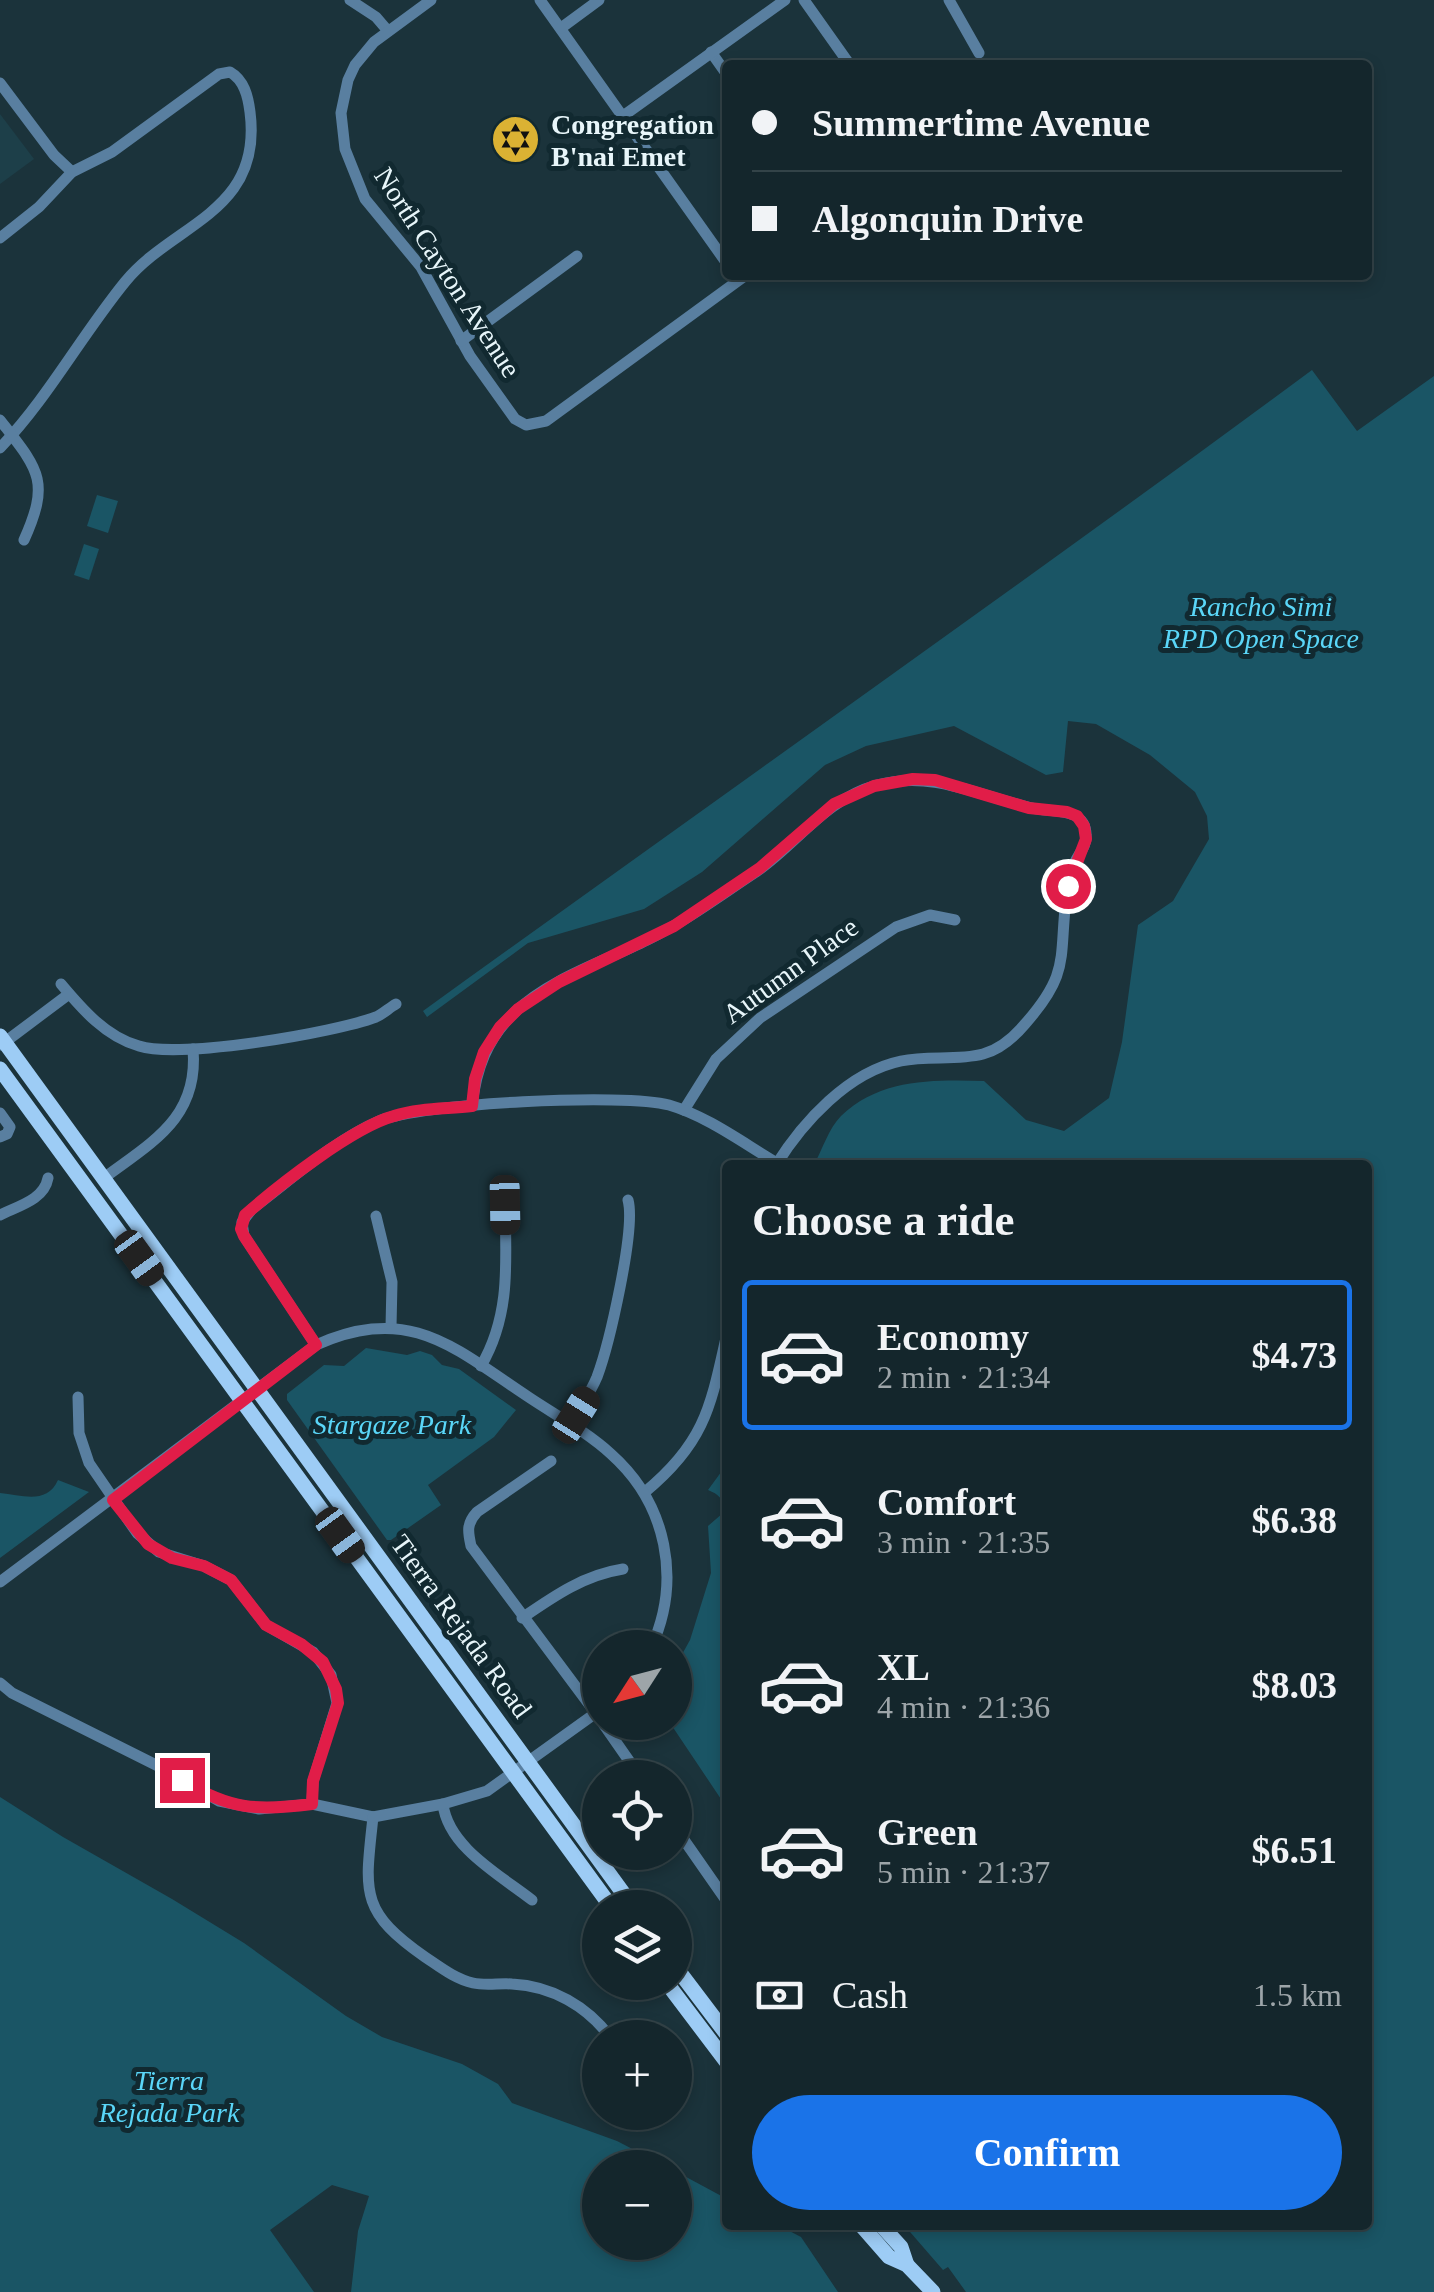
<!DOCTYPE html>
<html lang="en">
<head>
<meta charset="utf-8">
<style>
  :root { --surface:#14262c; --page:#213238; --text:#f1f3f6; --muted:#9da5a9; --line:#334348; --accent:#1a73e8 }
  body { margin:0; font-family:"Times New Roman",serif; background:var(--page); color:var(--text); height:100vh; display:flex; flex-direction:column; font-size:38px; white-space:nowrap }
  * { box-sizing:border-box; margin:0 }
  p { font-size:32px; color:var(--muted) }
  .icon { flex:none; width:55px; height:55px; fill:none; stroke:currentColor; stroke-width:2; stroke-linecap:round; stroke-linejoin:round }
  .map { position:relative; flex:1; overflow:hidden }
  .sheet { position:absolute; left:722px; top:1160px; width:650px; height:1070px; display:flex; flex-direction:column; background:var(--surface); border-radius:10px; box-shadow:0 5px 15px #0003,0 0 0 2px var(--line) }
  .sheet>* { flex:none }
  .hud { position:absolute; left:722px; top:60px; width:650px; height:220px; border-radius:10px; box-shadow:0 5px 15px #0003,0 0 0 2px var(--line); display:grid; align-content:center; height:220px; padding:0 30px; background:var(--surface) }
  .needle { width:65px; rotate:234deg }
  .tools { position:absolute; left:582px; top:1630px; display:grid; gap:20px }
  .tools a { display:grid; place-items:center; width:110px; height:110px; border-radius:50%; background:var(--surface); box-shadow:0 5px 15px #0003,0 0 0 2px var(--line); font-size:50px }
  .end { position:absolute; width:45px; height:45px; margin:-22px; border:12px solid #e11d48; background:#fff; box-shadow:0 0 0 5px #fff }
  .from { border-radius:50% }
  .car { position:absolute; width:30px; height:60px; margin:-30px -15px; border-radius:12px; box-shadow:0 0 8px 2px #0007; background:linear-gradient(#222 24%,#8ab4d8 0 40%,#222 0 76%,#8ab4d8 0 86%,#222 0) }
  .hud b { display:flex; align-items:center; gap:35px; height:95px; font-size:38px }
  .hud b+b { border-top:2px solid var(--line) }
  .hud i { width:25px; height:25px; background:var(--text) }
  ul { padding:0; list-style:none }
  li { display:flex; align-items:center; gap:30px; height:150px; margin:0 20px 15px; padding:0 10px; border:5px solid transparent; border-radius:10px }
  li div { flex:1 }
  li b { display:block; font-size:38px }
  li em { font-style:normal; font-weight:700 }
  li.selected { border-color:var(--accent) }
  li>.icon { width:90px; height:90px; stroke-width:1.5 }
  h2 { padding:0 30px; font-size:45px; line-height:120px }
  .pay { display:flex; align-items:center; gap:25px; height:110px; padding:0 30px; font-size:38px }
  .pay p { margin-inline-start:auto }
  .cta { display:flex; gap:20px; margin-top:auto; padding:20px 30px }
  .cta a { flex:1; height:115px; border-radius:60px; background:var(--accent); color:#fff; font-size:40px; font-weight:700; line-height:115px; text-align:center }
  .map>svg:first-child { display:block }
  .built { fill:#1d3f49 }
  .green { fill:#1a5565 }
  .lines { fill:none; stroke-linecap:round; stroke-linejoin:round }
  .minor { stroke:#597fa0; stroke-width:11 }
  .major { stroke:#9dccf5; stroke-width:15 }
  .route { stroke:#e11d48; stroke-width:12 }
  .labels { text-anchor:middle; stroke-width:10; stroke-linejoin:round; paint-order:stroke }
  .poi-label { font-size:28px; font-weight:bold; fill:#e8f6fa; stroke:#112930; text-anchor:start }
  .street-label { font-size:28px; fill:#e8f6fa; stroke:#112930 }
  .park-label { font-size:28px; font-style:italic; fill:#5ad6f8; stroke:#112930 }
</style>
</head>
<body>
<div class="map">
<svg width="1434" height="2292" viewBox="0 0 1434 2292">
  <rect width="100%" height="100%" fill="#1b333b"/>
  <polygon class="built" points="0,114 34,159 0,184"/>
  <g class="green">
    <path d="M1312,370L1357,431L1434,376V2292H966L948,2267L943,2270L904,2225H1368V1165H814C822,1150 829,1128 841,1116C881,1078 934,1080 984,1081L1026,1120L1064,1131L1109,1098L1122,1042L1138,925L1173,901L1209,839L1207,816L1195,792L1150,755L1096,724L1068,721L1063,772L1046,775L954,726L866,746L825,765L702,872L644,909L528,943L427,1017L423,1011C719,797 1018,587 1312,370Z"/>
    <polygon points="97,495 118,501 108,533 87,526"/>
    <polygon points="84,544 99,549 89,580 74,575"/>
    <polygon points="366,1348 407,1355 420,1351 432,1355 442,1365 459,1369 516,1410 494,1437 428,1485 441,1505 391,1540 387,1540 287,1400 287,1394 324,1365 344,1366"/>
    <path d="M727,1464V1808L670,1723L675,1722V1667L690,1640L711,1573L708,1526L723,1513C724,1499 720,1495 708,1490Z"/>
    <path d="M58,1480L89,1492L0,1558V1493C22,1495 47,1505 58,1480Z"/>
    <polygon points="0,1797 63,1837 172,1899 244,1943 346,2016 382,2037 462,2064 498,2084 512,2103 617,2141 667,2167 600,2168 600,2242 675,2242 675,2171 727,2199 728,2225 778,2225 801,2237 838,2292 351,2292 358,2231 369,2196 332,2185 270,2230 314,2292 0,2292"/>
  </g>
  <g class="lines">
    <g class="minor">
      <polyline points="350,0 376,17 388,31"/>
      <polyline points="431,0 374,42 355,65 348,80 341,113 345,149 365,199 421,267 470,356 515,419 526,425 546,421 746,275"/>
      <polyline points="540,0 728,265"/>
      <polyline points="804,0 850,65"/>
      <polyline points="949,0 979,53"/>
      <polyline points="561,28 599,0"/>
      <polyline points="711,52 728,76"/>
      <polyline points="0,83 54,155 72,172"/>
      <polyline points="623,116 785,0"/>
      <path d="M0,238L39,207L72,172L112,152L219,74L230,72C244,80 248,96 250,112C263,213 173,223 125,282C81,336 48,398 0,448"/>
      <polyline points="461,341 577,256"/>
      <path d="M0,420C38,469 51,480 24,540"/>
      <path d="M61,984C82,1009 106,1037 139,1046C180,1059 333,1033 376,1017C383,1014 389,1008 396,1004"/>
      <polyline points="1,1045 69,994"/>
      <path d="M472,1106C476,1069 487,1039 515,1012C551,978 603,962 647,940C685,922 721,895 756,872C798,843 825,799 877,785C934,770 978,796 1032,808C1050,813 1086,806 1086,835C1087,846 1079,853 1075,862C1070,873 1067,887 1066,899C1059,959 1070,973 1025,1024C1014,1037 1001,1049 983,1054C956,1061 928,1055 901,1061C848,1072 803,1122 776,1165"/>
      <polyline points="684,1110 716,1059 760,1018 896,927 930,915 955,920"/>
      <polyline points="0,1113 10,1127 7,1134 0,1137"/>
      <path d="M104,1178C152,1142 199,1118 193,1049"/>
      <path d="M0,1215C18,1206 44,1200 48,1178"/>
      <polyline points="376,1216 392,1282 391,1327"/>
      <path d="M316,1345L244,1236L242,1222L252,1209C292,1179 333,1141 379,1121C419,1103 626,1093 669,1105C707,1116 743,1143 777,1163"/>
      <path d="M481,1366C511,1315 506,1262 505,1205"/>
      <polyline points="78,1397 79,1433 89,1463 137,1533 159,1552 204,1566 231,1580 266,1625 313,1652 331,1675 337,1703 313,1781 312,1804"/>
      <path d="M570,1425C579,1409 590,1394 597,1377C609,1345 636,1229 628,1200"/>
      <path d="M551,1461L477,1512C466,1524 468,1532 471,1546L600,1719"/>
      <path d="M645,1492C707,1441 711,1404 728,1329"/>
      <path d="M0,1582L316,1345C411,1303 454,1348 530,1398C557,1416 587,1432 611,1454C667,1504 682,1580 651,1648"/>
      <path d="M522,1618C554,1596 584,1575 623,1569"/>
      <polyline points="0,1683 12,1693 160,1767 219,1801 259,1809 312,1804 373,1817"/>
      <polyline points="602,1722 641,1778"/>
      <path d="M443,1804C448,1847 500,1875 532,1900"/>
      <path d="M373,1817C365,1892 359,1911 425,1957C440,1967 455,1979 473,1983C486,1986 499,1983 512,1984C552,1986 587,2006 611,2038"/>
      <polyline points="373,1817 443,1804 487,1791 600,1710"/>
      <polyline points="675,1827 728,1903"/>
    </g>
    <g class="major">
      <polyline points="0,1036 634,1908"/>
      <polyline points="0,1069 612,1908"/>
      <polyline points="675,1966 728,2036"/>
      <polyline points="666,1982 728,2064"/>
      <polyline points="861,2225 889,2257 907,2265 933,2292"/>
      <polyline points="881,2225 901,2247 907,2265"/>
    </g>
  </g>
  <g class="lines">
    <path class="route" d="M182,1780C229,1810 258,1811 312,1804L313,1781L338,1703L336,1689L323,1662L301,1644L266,1625L231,1580L204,1566L172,1558L148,1544L113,1500L316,1345L244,1236L241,1229L245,1215C278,1186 353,1127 394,1116C419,1108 446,1109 472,1106L475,1079L484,1052L500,1027L518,1009L559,982L674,926L760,868L834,804L874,786L913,779L935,780L1029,808L1067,812L1077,816L1084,826L1086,839L1068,886"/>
  </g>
  <defs>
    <symbol id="synagogue-disc" viewBox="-11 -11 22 22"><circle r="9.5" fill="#dbb233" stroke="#112930"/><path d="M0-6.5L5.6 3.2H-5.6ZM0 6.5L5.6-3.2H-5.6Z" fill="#111"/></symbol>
  </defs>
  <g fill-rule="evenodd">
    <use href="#synagogue-disc" x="488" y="112" width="55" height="55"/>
  </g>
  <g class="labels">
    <g class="poi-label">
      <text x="551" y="134">Congregation<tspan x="551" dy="32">B'nai Emet</tspan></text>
    </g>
    <g class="street-label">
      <text transform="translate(448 272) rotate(57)" y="10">North Cayton Avenue</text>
      <text transform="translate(790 970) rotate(-36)" y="10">Autumn Place</text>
      <text transform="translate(462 1626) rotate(54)" y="10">Tierra Rejada Road</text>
    </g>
    <g class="park-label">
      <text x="1261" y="616">Rancho Simi<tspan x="1261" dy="32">RPD Open Space</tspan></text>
      <text x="392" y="1434">Stargaze Park</text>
      <text x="169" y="2090">Tierra<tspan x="169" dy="32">Rejada Park</tspan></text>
    </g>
  </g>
</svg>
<div class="tools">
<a><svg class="needle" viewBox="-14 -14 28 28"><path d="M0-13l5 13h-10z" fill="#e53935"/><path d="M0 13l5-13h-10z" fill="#9da5a9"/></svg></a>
<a><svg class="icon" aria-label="locate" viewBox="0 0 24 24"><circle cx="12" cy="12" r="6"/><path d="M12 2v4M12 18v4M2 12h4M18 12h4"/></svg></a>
<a><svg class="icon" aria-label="layers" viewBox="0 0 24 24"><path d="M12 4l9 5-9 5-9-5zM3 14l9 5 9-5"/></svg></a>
<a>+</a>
<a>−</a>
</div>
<i class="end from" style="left:1068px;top:886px"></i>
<i class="end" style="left:182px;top:1780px"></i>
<i class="car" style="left:505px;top:1205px;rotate:179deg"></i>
<i class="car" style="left:139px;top:1258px;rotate:144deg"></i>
<i class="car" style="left:576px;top:1415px;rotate:32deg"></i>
<i class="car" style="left:340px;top:1535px;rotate:144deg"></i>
<div class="hud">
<b><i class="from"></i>Summertime Avenue</b>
<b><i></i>Algonquin Drive</b>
</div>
<section class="sheet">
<h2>Choose a ride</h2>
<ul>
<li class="selected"><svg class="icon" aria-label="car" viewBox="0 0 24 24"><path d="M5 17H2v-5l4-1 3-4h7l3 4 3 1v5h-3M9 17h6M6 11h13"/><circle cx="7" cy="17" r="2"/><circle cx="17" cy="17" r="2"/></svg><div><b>Economy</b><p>2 min · 21:34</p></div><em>$4.73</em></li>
<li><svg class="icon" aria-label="car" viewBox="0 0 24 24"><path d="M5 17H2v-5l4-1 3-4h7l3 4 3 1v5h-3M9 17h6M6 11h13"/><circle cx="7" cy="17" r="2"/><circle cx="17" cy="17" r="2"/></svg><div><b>Comfort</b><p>3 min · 21:35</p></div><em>$6.38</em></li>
<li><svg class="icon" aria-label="car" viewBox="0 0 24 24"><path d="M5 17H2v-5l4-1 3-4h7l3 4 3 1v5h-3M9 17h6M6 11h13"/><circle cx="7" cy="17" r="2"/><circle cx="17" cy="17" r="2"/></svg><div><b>XL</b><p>4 min · 21:36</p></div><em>$8.03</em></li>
<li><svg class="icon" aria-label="car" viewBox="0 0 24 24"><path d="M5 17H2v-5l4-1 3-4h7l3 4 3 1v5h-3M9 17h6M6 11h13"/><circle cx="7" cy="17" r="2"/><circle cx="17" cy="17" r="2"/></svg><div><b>Green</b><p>5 min · 21:37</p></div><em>$6.51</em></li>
</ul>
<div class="pay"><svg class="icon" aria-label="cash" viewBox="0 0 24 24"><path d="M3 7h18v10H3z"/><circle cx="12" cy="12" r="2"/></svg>Cash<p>1.5 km</p></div>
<div class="cta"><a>Confirm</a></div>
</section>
</div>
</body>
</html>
